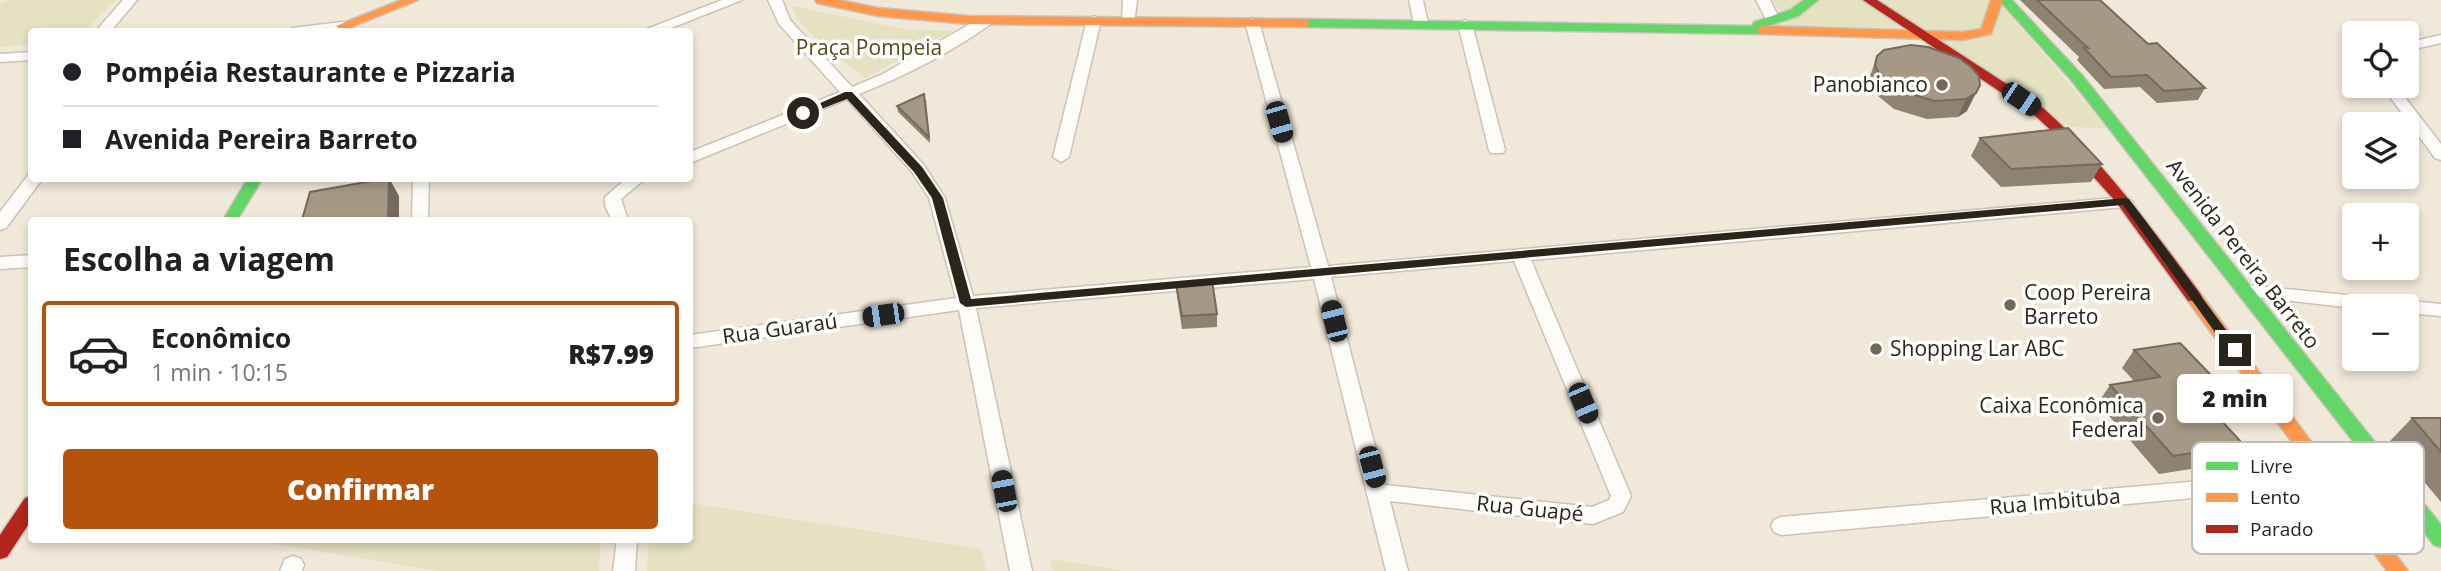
<!DOCTYPE html>
<html lang="pt">
<head>
<meta charset="utf-8">
<style>
  :root { --surface:#fff; --page:#f6f6f6; --text:#202124; --muted:#757577; --line:#e0e0e0; --accent:#b45309 }
  body { margin:0; font-family:"Open Sans",sans-serif; background:var(--page); color:var(--text); height:100vh; display:flex; flex-direction:column; font-size:26px; white-space:nowrap }
  * { box-sizing:border-box; margin:0 }
  p { font-size:23px; color:var(--muted) }
  .icon { flex:none; width:38px; height:38px; fill:none; stroke:currentColor; stroke-width:2; stroke-linecap:round; stroke-linejoin:round }
  .map { position:relative; flex:1; overflow:hidden }
  .side { position:absolute; left:28px; top:217px; width:665px; height:326px; display:flex; flex-direction:column; background:var(--surface); border-radius:7px; box-shadow:0 4px 10px #0003 }
  .side>* { flex:none }
  .top-card { position:absolute; left:28px; top:28px; width:665px; height:154px; border-radius:7px; box-shadow:0 4px 10px #0003; display:grid; align-content:center; height:154px; padding:0 35px; background:var(--surface) }
  .tools { position:absolute; left:2342px; top:21px; display:grid; gap:14px }
  .tools a { display:grid; place-items:center; width:77px; height:77px; border-radius:7px; background:var(--surface); box-shadow:0 4px 10px #0003; font-size:35px }
  .end { position:absolute; width:32px; height:32px; margin:-16px; border:9px solid #2a251a; background:#fff; box-shadow:0 0 0 4px #fff }
  .from { border-radius:50% }
  .bubble { position:absolute; height:49px; border-radius:7px; background:var(--surface); box-shadow:0 4px 10px #0003; font-size:23px; font-weight:800; line-height:49px; text-align:center }
  .car { position:absolute; width:21px; height:42px; margin:-21px -10px; border-radius:9px; box-shadow:0 0 5px 2px #0007; background:linear-gradient(#222 24%,#8ab4d8 0 40%,#222 0 76%,#8ab4d8 0 86%,#222 0) }
  .top-card b { display:flex; align-items:center; gap:24px; height:66px; font-size:26px }
  .top-card b+b { border-top:2px solid var(--line) }
  .top-card i { width:18px; height:18px; background:var(--text) }
  ul { padding:0; list-style:none }
  li { display:flex; align-items:center; gap:21px; height:105px; margin:0 14px 10px; padding:0 21px; border:4px solid transparent; border-radius:7px }
  li div { flex:1 }
  li b { display:block; font-size:26px }
  li em { font-style:normal; font-weight:800 }
  li.active { border-color:var(--accent) }
  li>.icon { width:63px; height:63px; stroke-width:1.5 }
  h2 { padding:0 35px; font-size:32px; line-height:84px }
  .button { display:flex; gap:14px; margin-top:auto; padding:14px 35px }
  .button a { flex:1; height:80px; border-radius:7px; background:var(--accent); color:#fff; font-size:28px; font-weight:800; line-height:80px; text-align:center }
  .map>svg:first-child { display:block }
  .green { fill:#e4e2c1 }
  .lines { fill:none; stroke-linecap:round; stroke-linejoin:round }
  .street-casing { stroke:#cac3b7; stroke-width:3 }
  .fast-casing { stroke:#cac3b7; stroke-width:3 }
  .slow-casing { stroke:#cac3b7; stroke-width:3 }
  .jam-casing { stroke:#cac3b7; stroke-width:3 }
  .street { fill:#fdfcf9; fill-rule:evenodd }
  .fast { fill:#63d668; fill-rule:evenodd }
  .slow { fill:#ff974d; fill-rule:evenodd }
  .jam { fill:#b3261e; fill-rule:evenodd }
  .wall { fill:#8e8372 }
  .shaded-wall { fill:#746a5d }
  .building { fill:#a59885; stroke:#746a5d; stroke-width:2 }
  .route { fill:#2a251a }
  .poi-dot { fill:#6f695d; stroke:#fff; stroke-width:2.5 }
  .labels { text-anchor:middle; stroke-width:7; stroke-linejoin:round; paint-order:stroke }
  .park-label { font-size:21px; fill:#4d4e15; stroke:#fff }
  .poi-label { font-size:21px; fill:#2a251a; stroke:#fff; text-anchor:end }
  .street-label { font-size:21px; fill:#2a251a; stroke:#fff }
  .key { fill:#fff; stroke:#bfbeba; stroke-width:2 }
  .key-label { font-size:19px; fill:#2a251a }
</style>
</head>
<body>
<div class="map">
<svg width="2441" height="571" viewBox="0 0 2441 571">
  <rect width="100%" height="100%" fill="#f0e8d9"/>
  <g class="green">
    <polygon points="10,0 116,0 85,31 32,32 31,44 0,47 0,4"/>
    <polygon points="1773,0 1997,0 2107,128 2069,127 1921,28 1774,26 1786,23"/>
    <path d="M792,6L904,29L953,31L865,78C844,60 798,31 792,6Z"/>
    <polygon points="690,503 982,549 986,571 647,571 649,539 690,539"/>
    <polygon points="245,539 601,539 599,571 439,571"/>
    <polygon points="1050,559 1126,571 1053,571"/>
  </g>
  <g class="lines">
    <defs>
      <g id="street">
        <polygon points="123,0 137,0 110,32 95,32"/>
        <polygon points="722,0 742,0 661,32 639,32"/>
        <path d="M768,0H782L790,20L852,87L881,75L982,17H992V23C952,52 905,76 859,94L924,165L945,198L973,296L1311,267L1245,22L1252,18L1259,22L1328,266L2125,197L2133,202L2125,207L1531,260L1631,496L1623,512L1593,524L1390,501L1408,571H1386L1314,279L976,308L1032,571H1010L959,310L690,348V335L956,298L929,198L912,172L847,99L690,163V152L840,92L779,24ZM1514,261L1611,496L1609,500L1592,507L1385,485L1331,277Z"/>
        <polygon points="1123,0 1137,0 1134,24 1129,25 1122,21"/>
        <polygon points="1409,0 1423,0 1428,24 1426,27 1421,28 1414,24"/>
        <polygon points="1756,0 1770,0 1780,20 1778,23 1768,23"/>
        <polygon points="1094,16 1101,20 1069,157 1061,162 1053,157 1087,20"/>
        <polygon points="1465,20 1472,24 1505,150 1503,153 1491,153 1489,150 1458,24"/>
        <polygon points="342,22 347,23 347,29 285,32 292,28"/>
        <polygon points="2441,35 2441,43 2406,51 2406,43"/>
        <polygon points="32,52 32,60 0,62 0,54"/>
        <polygon points="2382,86 2396,86 2441,144 2441,160 2435,158"/>
        <polygon points="29,174 32,174 32,178 43,178 6,228 0,230 0,212"/>
        <polygon points="413,178 429,178 428,220 412,220"/>
        <polygon points="627,178 646,178 621,199 628,220 612,220 605,206 605,197"/>
        <polygon points="32,255 32,267 0,269 0,257"/>
        <polygon points="2245,285 2441,304 2441,316 2406,313 2406,306 2354,308 2239,295 2236,291 2239,287"/>
        <polygon points="2328,470 2335,472 2338,478 2335,484 2328,486 1781,535 1774,532 1771,526 1774,520 1781,517"/>
        <polygon points="617,539 637,539 635,571 613,571"/>
        <polygon points="293,556 301,559 304,565 302,571 280,571 285,559"/>
      </g>
      <g id="fast">
        <polygon points="1804,0 1818,0 1798,16 1765,27 1768,30 1762,34 1305,27 1299,23 1305,19 1752,26 1754,22 1790,10"/>
        <polygon points="1999,0 2012,0 2082,75 2441,525 2441,547 2434,545 2072,81"/>
        <polygon points="248,178 263,178 237,220 223,220"/>
      </g>
      <g id="slow">
        <polygon points="401,0 418,0 346,29 342,30 336,26"/>
        <polygon points="815,0 839,0 878,8 969,16 1305,19 1311,23 1305,27 969,24 878,16 817,3"/>
        <polygon points="1991,0 2003,0 1991,34 1963,40 1762,34 1756,30 1762,26 1963,32 1981,29"/>
        <polygon points="2194,291 2200,293 2408,571 2387,571 2188,301 2186,297"/>
      </g>
      <g id="jam">
        <path d="M1863,0H1877L2042,107C2104,162 2151,227 2200,293L2202,297L2200,301H2188L2116,202L2055,134L2032,113Z"/>
        <polygon points="32,496 32,519 7,557 0,559 0,535 25,498"/>
      </g>
    </defs>
    <use href="#street" class="street-casing"/>
    <use href="#fast" class="fast-casing"/>
    <use href="#slow" class="slow-casing"/>
    <use href="#jam" class="jam-casing"/>
    <use href="#street" class="street"/>
    <use href="#fast" class="fast"/>
    <use href="#slow" class="slow"/>
    <use href="#jam" class="jam"/>
  </g>
  <g class="wall">
    <polygon points="2020,0 2100,0 2148,44 2205,88 2198,100 2157,103 2140,87 2104,89 2077,60 2079,57"/>
    <polygon points="1877,56 1971,67 1967,111 1958,117 1927,119 1894,109 1872,91 1868,82"/>
    <polygon points="926,100 930,143 898,112 897,106"/>
    <polygon points="1980,138 2102,164 2091,182 2001,187 1971,156"/>
    <polygon points="1176,284 1217,314 1217,327 1182,329 1177,297"/>
    <polygon points="2134,350 2233,398 2217,416 2244,445 2229,463 2159,474 2098,403 2110,385 2134,381 2122,368"/>
    <polygon points="2412,418 2441,418 2441,502 2390,441"/>
  </g>
  <g class="shaded-wall">
    <polygon points="1980,85 1967,111 1958,117 1966,99"/>
    <polygon points="389,178 399,196 399,220 386,220"/>
  </g>
  <g class="building">
    <polygon points="2037,0 2100,0 2148,44 2157,43 2205,88 2164,91 2147,75 2111,77 2084,48 2088,48"/>
    <polygon points="1911,45 1928,47 1959,58 1971,67 1979,76 1980,85 1976,93 1966,99 1935,101 1901,91 1879,74 1875,65 1877,56 1884,50"/>
    <polygon points="924,94 929,137 897,106"/>
    <polygon points="2068,128 2102,164 2011,169 1980,138"/>
    <polygon points="389,178 388,220 302,220 310,192"/>
    <polygon points="1212,280 1217,314 1182,316 1176,284"/>
    <polygon points="2180,343 2233,398 2204,402 2244,445 2173,456 2110,385 2160,377 2134,350"/>
    <polygon points="2412,418 2441,418 2441,452"/>
  </g>
  <polygon class="route" points="845,92 852,92 922,167 943,198 971,299 2125,198 2129,199 2241,350 2235,355 2230,353 2123,205 966,307 960,303 932,198 914,172 847,99 806,115 798,113"/>
  <g class="poi-dot">
    <circle cx="1942" cy="85" r="7"/>
    <circle cx="2010" cy="305" r="7"/>
    <circle cx="1876" cy="349" r="7"/>
    <circle cx="2158" cy="418" r="7"/>
  </g>
  <g class="labels">
    <g class="park-label">
      <text x="869" y="55">Praça Pompeia</text>
    </g>
    <g class="poi-label">
      <text x="1928" y="92">Panobianco</text>
      <text x="2024" y="300" text-anchor="start">Coop Pereira<tspan x="2024" dy="24">Barreto</tspan></text>
      <text x="1890" y="356" text-anchor="start">Shopping Lar ABC</text>
      <text x="2144" y="413">Caixa Econômica<tspan x="2144" dy="24">Federal</tspan></text>
    </g>
    <g class="street-label">
      <text transform="translate(2243 254) rotate(52)" y="7">Avenida Pereira Barreto</text>
      <text transform="translate(780 329) rotate(-8)" y="7">Rua Guaraú</text>
      <text transform="translate(2055 502) rotate(-5)" y="7">Rua Imbituba</text>
      <text transform="translate(1530 509) rotate(6)" y="7">Rua Guapé</text>
    </g>
  </g>
  <rect x="2192" y="442" width="232" height="112" rx="10" class="key"/>
  <rect x="2206" y="462" width="32" height="8" fill="#63d668"/>
  <rect x="2206" y="493" width="32" height="9" fill="#ff974d"/>
  <rect x="2206" y="525" width="32" height="8" fill="#b3261e"/>
  <g class="key-label">
    <text x="2250" y="473">Livre</text>
    <text x="2250" y="504">Lento</text>
    <text x="2250" y="536">Parado</text>
  </g>
</svg>
<div class="tools">
<a><svg class="icon" aria-label="locate" viewBox="0 0 24 24"><circle cx="12" cy="12" r="6"/><path d="M12 2v4M12 18v4M2 12h4M18 12h4"/></svg></a>
<a><svg class="icon" aria-label="layers" viewBox="0 0 24 24"><path d="M12 4l9 5-9 5-9-5zM3 14l9 5 9-5"/></svg></a>
<a>+</a>
<a>−</a>
</div>
<i class="end from" style="left:803px;top:113px"></i>
<i class="end" style="left:2235px;top:350px"></i>
<div class="bubble" style="left:2177px;top:374px;width:116px">2 min</div>
<i class="car" style="left:2021px;top:99px;rotate:124deg"></i>
<i class="car" style="left:1279px;top:122px;rotate:164deg"></i>
<i class="car" style="left:883px;top:315px;rotate:262deg"></i>
<i class="car" style="left:1334px;top:321px;rotate:346deg"></i>
<i class="car" style="left:1583px;top:403px;rotate:157deg"></i>
<i class="car" style="left:1372px;top:467px;rotate:165deg"></i>
<i class="car" style="left:1004px;top:491px;rotate:349deg"></i>
<div class="top-card">
<b><i class="from"></i>Pompéia Restaurante e Pizzaria</b>
<b><i></i>Avenida Pereira Barreto</b>
</div>
<section class="side">
<h2>Escolha a viagem</h2>
<ul>
<li class="active"><svg class="icon" aria-label="car" viewBox="0 0 24 24"><path d="M5 17H2v-5l4-1 3-4h7l3 4 3 1v5h-3M9 17h6M6 11h13"/><circle cx="7" cy="17" r="2"/><circle cx="17" cy="17" r="2"/></svg><div><b>Econômico</b><p>1 min · 10:15</p></div><em>R$7.99</em></li>
</ul>
<div class="button"><a>Confirmar</a></div>
</section>
</div>
</body>
</html>
